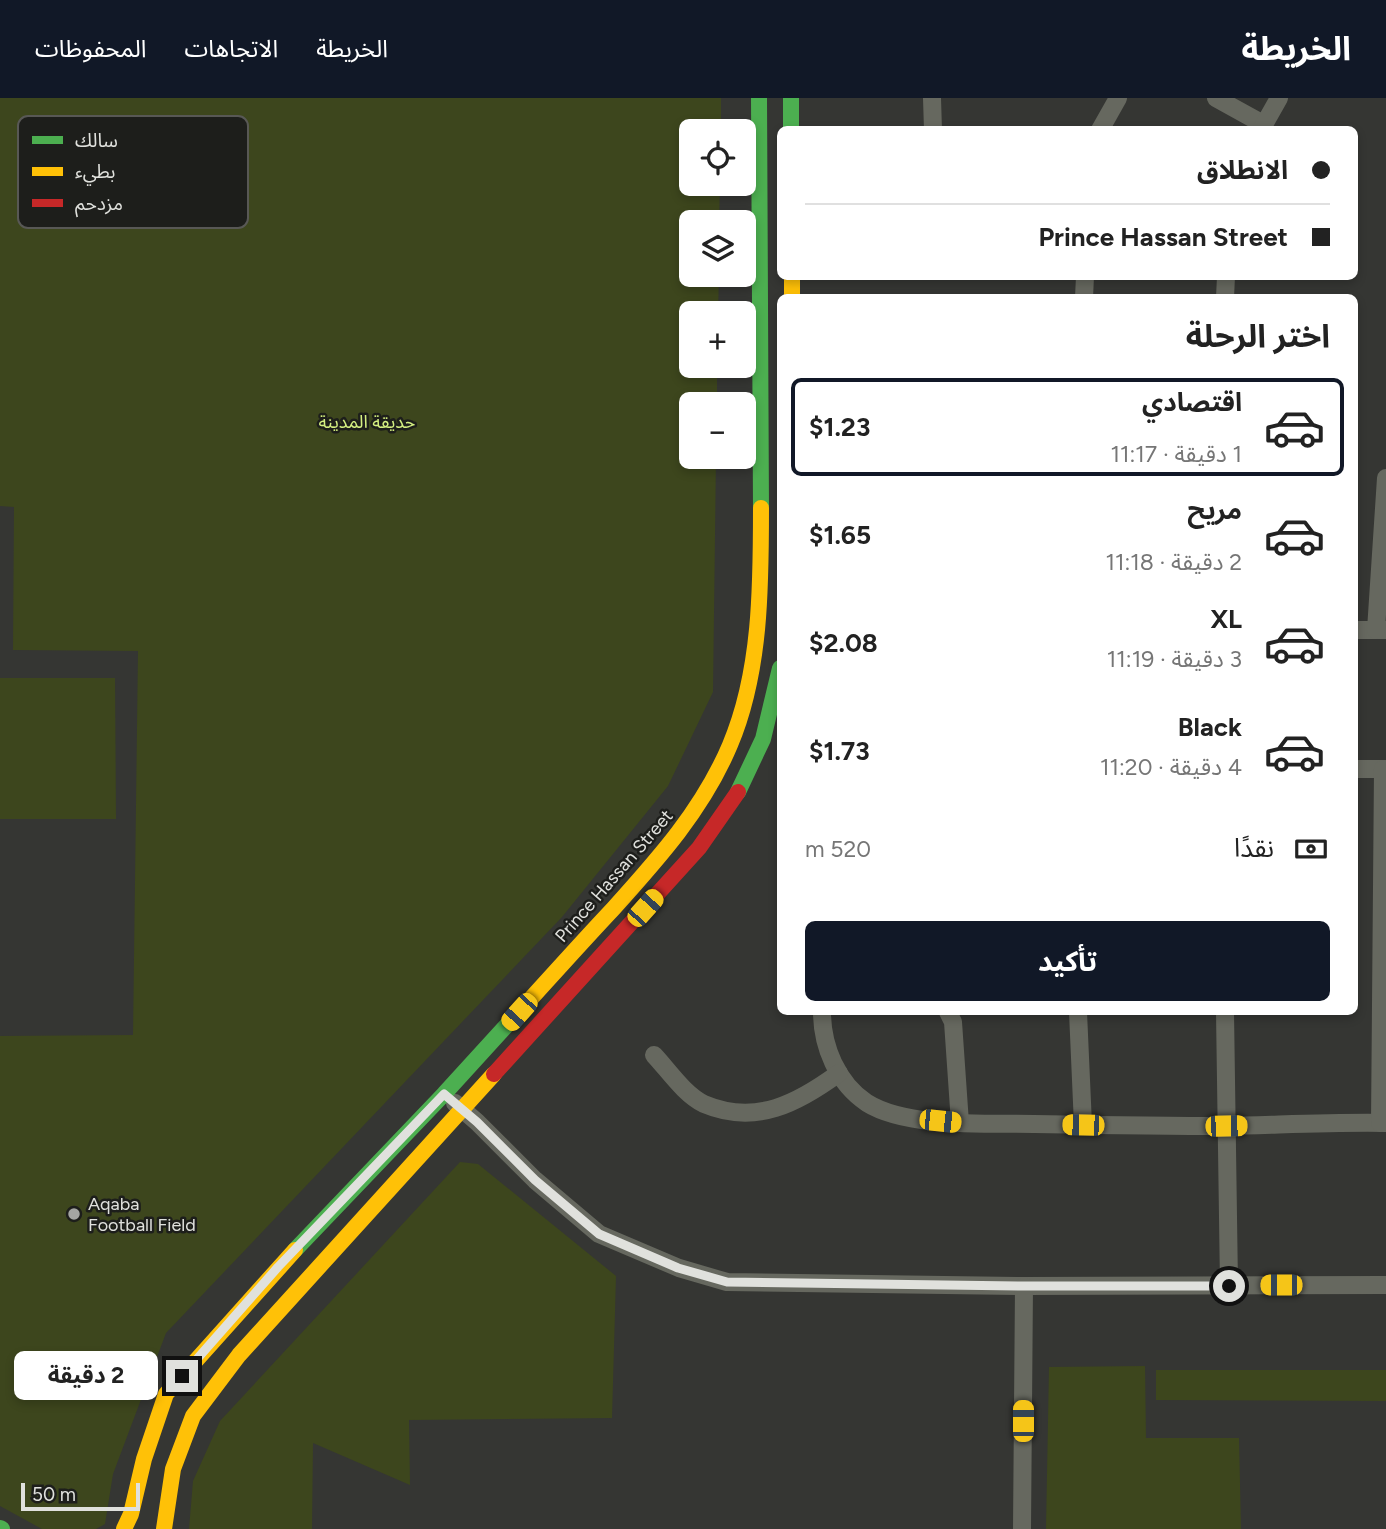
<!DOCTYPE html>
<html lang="ar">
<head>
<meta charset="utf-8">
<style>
  :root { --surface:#fff; --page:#f6f6f6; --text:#222; --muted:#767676; --line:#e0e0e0; --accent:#111827 }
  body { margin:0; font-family:Figtree,"Noto Sans Arabic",sans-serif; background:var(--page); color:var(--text); direction:rtl; height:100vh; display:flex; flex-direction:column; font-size:26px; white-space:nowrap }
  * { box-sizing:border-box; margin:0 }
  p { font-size:23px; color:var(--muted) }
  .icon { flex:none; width:38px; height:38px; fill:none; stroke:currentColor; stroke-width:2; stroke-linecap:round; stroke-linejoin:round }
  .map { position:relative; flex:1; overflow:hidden; direction:ltr }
  .details { position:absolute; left:777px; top:196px; width:581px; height:721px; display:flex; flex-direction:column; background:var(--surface); border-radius:10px; box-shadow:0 4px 10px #0003; direction:rtl }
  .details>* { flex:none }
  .guide { position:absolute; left:777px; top:28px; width:581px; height:154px; border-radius:10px; box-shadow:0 4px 10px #0003; direction:rtl; display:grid; align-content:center; height:154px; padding:0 28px; background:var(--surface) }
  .controls { position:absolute; left:679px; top:21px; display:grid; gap:14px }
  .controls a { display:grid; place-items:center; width:77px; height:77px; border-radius:10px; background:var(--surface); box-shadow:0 4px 10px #0003; font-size:35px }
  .scale { position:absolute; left:21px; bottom:18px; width:119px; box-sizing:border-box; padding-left:7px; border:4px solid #e0e1dd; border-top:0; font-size:19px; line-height:24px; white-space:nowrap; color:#e0e1dd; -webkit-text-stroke:5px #1d1e1b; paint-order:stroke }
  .end { position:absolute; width:32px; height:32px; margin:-16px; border:9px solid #e0e1dd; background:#111; box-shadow:0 0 0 4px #111 }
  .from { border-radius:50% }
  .bubble { position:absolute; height:49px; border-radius:10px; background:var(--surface); box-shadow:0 4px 10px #0003; font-size:23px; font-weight:700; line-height:49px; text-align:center; direction:rtl }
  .car { position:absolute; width:21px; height:42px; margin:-21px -10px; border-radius:9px; box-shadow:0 0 5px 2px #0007; background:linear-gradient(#f5c518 24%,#345 0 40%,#f5c518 0 76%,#345 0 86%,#f5c518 0) }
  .guide b { display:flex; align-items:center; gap:24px; height:66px; font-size:26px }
  .guide b+b { border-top:2px solid var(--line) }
  .guide i { width:18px; height:18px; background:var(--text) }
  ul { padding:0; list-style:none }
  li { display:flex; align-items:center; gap:21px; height:98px; margin:0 14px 10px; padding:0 14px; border:4px solid transparent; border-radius:10px }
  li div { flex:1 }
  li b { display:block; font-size:26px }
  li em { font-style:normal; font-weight:700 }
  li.active { border-color:var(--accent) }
  li>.icon { width:63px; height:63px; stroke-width:1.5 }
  h2 { padding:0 28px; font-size:32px; line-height:84px }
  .pay { display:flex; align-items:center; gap:18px; height:77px; padding:0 28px; font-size:26px }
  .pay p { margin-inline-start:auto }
  .primary-button { display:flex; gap:14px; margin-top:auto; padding:14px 28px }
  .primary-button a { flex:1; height:80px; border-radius:10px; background:var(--accent); color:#fff; font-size:28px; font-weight:700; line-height:80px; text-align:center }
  header { display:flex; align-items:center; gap:42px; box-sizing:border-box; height:98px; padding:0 35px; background:var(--accent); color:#fff }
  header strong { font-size:33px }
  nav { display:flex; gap:38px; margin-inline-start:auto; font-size:24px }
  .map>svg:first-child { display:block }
  .green { fill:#3d461d }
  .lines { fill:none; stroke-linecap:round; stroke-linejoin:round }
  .street { stroke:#66685f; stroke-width:18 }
  .fast { stroke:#4caf50; stroke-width:16 }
  .slow { stroke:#ffc107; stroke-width:16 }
  .jam { stroke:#c62828; stroke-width:16 }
  .route { stroke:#e0e1dd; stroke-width:9 }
  .poi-dot { fill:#a4a5a2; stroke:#1d1e1b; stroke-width:2.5 }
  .labels { text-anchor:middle; stroke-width:5; stroke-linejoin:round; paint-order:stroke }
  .park-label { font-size:18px; fill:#d4ef81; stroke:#1d1e1b }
  .street-label { font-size:18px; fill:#e0e1dd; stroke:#1d1e1b }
  .poi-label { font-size:18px; fill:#e0e1dd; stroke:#1d1e1b; text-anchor:start }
  .key { fill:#1d1e1b; stroke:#585855; stroke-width:2 }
  .key-label { font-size:19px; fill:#e0e1dd }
</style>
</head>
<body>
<header>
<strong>الخريطة</strong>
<nav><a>الخريطة</a><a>الاتجاهات</a><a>المحفوظات</a></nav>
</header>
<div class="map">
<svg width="1386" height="1431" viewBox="0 0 1386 1431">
  <rect width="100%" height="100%" fill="#353633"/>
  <g class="green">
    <polygon points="0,0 721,0 721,33 691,33 691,86 720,86 719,124 691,124 691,177 719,177 718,215 691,215 691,268 717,268 717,306 691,306 691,359 716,359 713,594 668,688 562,819 166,1235 113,1376 105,1426 96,1431 42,1431 0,1408 0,938 133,937 138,553 13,552 14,409 0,408"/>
    <polygon points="0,580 115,580 116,721 0,721"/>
    <polygon points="460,1064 478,1066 616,1178 612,1320 409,1322 410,1387 313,1345 312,1431 189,1431 193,1383 220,1323"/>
    <polygon points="1145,1268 1146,1340 1239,1340 1241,1431 1046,1431 1049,1269"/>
    <polygon points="1156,1272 1386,1272 1386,1303 1156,1302"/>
  </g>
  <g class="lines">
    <g class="street">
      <polyline points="932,0 933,32"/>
      <polyline points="1216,0 1263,26"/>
      <polyline points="1100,32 1118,0"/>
      <polyline points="1261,32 1279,0"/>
      <polyline points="1084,200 1085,178"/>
      <polyline points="1225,200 1226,178"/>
      <polyline points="1354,532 1386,532"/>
      <polyline points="1376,532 1386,380"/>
      <polyline points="1354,671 1386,671"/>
      <path d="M822,914C822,948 837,985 867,1005C907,1030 987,1025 1034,1026C1098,1027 1162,1028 1226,1028C1279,1027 1333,1024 1386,1025"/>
      <polyline points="948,914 953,924 960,1025"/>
      <polyline points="1078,914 1083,1027"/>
      <polyline points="1225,914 1229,1187"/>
      <path d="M654,957C669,973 684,996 704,1006C756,1028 798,1005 839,975"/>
      <polyline points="455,1005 477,1024 535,1082 599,1136 679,1170 727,1184 1024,1188 1386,1187"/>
      <polyline points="1380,1025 1383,671"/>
      <polyline points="1022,1431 1024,1188"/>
    </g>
    <g class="fast">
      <polyline points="759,0 761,410"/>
      <polyline points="791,0 791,32"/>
      <polyline points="738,694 763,641 780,570"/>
      <polyline points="295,1152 444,996 516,917"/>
      <polyline points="0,1430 2,1431"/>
    </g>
    <g class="slow">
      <polyline points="792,178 792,200"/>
      <path d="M516,917C548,882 580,846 613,811C659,760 703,711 730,647C761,574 761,488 761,410"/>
      <polyline points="124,1431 131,1416 144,1361 166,1296 295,1152"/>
      <polyline points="164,1431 173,1371 193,1318 239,1257 494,976"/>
    </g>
    <polyline class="jam" points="494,976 699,750 738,694"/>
  </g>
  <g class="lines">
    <polyline class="route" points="182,1278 278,1169 444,996 477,1024 535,1082 599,1136 678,1170 727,1184 1024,1188 1229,1188"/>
  </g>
  <circle class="poi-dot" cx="74" cy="1116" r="7"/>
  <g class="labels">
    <g class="park-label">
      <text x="367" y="330">حديقة المدينة</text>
    </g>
    <g class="street-label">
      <text transform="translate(614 778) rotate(-49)" y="6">Prince Hassan Street</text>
    </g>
    <g class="poi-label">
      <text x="88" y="1112">Aqaba<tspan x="88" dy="21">Football Field</tspan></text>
    </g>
  </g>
  <rect x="18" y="18" width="230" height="112" rx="10" class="key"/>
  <rect x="32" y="38" width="31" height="8" fill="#4caf50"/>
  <rect x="32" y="69" width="31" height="9" fill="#ffc107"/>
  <rect x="32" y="101" width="31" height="8" fill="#c62828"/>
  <g class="key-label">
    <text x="75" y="49">سالك</text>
    <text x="75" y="80">بطيء</text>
    <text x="75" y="112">مزدحم</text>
  </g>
</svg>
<div class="controls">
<a><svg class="icon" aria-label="locate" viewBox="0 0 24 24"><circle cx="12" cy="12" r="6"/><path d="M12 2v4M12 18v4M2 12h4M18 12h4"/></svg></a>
<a><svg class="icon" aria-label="layers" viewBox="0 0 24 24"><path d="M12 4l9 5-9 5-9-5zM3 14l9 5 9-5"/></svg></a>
<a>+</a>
<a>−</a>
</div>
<div class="scale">50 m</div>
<i class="end from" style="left:1229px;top:1188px"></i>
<i class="end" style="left:182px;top:1278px"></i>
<div class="bubble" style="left:14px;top:1253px;width:144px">2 دقيقة</div>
<i class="car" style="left:645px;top:810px;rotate:42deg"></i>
<i class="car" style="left:519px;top:914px;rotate:222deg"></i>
<i class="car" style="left:940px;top:1023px;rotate:96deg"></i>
<i class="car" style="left:1083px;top:1027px;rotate:271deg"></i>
<i class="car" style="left:1226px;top:1028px;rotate:89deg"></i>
<i class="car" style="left:1281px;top:1187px;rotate:270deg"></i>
<i class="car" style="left:1023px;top:1323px;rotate:0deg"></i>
<div class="guide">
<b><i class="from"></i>الانطلاق</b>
<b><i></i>Prince Hassan Street</b>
</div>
<section class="details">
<h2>اختر الرحلة</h2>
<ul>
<li class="active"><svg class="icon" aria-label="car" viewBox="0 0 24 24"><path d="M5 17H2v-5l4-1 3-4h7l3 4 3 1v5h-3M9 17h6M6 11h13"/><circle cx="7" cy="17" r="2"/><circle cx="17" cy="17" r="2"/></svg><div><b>اقتصادي</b><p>1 دقيقة · 11:17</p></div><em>$1.23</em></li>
<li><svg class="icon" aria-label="car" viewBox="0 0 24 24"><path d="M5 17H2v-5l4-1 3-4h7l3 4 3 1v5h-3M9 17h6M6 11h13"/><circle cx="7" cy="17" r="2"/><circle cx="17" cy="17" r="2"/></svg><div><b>مريح</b><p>2 دقيقة · 11:18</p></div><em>$1.65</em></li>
<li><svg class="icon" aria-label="car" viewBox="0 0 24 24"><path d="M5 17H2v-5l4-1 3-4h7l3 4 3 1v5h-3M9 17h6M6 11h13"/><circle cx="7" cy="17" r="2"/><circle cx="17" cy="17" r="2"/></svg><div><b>XL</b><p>3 دقيقة · 11:19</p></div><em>$2.08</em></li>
<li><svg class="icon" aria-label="car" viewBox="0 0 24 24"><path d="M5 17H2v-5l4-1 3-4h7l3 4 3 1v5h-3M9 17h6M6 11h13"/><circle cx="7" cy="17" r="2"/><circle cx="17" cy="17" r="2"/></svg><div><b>Black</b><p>4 دقيقة · 11:20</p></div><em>$1.73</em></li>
</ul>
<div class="pay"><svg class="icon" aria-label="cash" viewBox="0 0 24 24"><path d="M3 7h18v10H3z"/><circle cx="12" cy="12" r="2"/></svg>نقدًا<p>520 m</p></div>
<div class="primary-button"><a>تأكيد</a></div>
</section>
</div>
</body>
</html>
